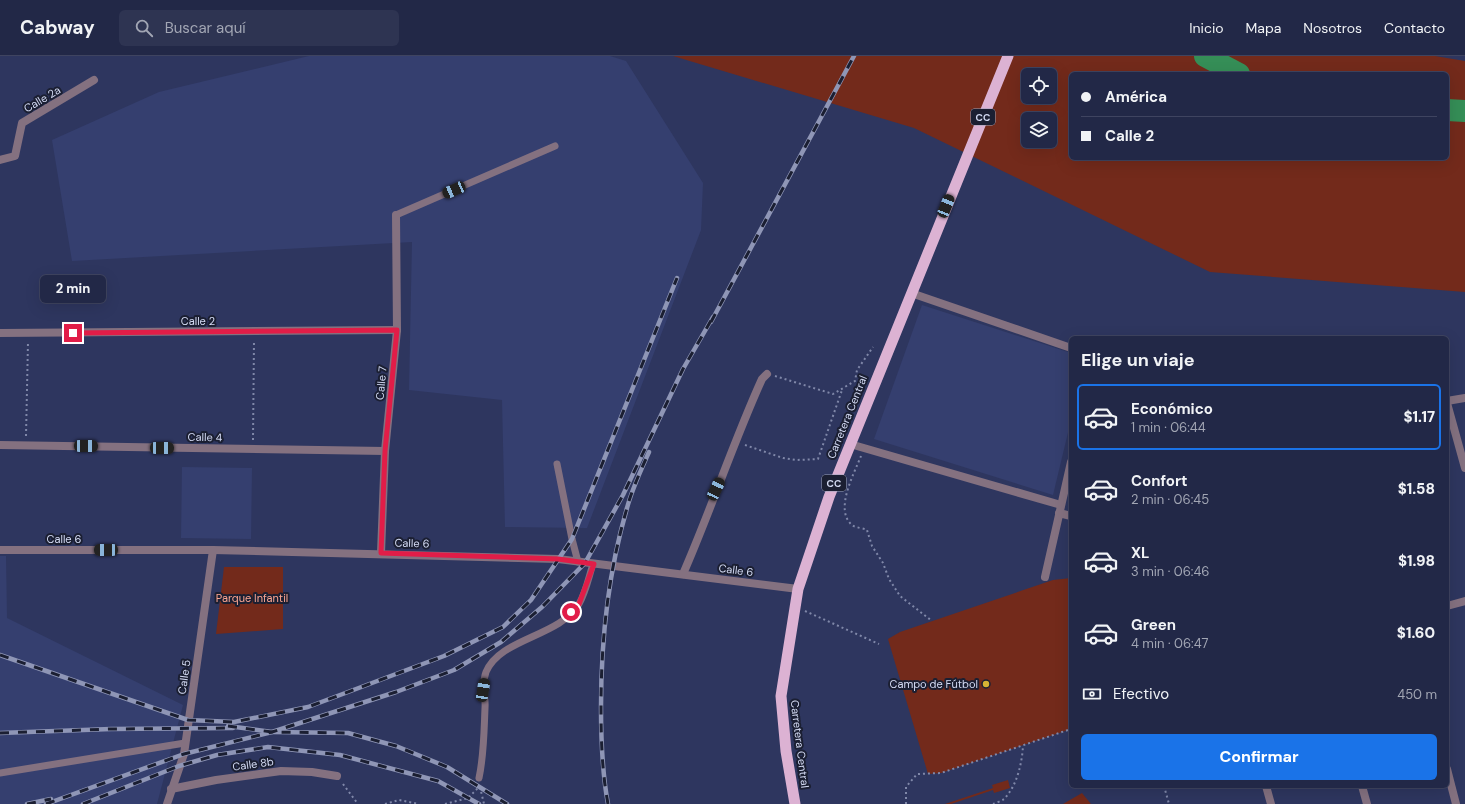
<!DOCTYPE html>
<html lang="es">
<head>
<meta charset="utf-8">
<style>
  :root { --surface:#222847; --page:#2e3452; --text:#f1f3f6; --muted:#a2a6b4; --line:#3f4460; --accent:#1a73e8 }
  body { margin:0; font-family:"DM Sans",sans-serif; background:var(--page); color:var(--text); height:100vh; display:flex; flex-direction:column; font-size:15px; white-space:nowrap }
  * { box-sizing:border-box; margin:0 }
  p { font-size:13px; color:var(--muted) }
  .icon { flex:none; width:22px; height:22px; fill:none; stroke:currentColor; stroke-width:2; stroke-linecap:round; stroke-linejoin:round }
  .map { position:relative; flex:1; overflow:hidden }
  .side { position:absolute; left:1069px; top:280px; width:380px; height:452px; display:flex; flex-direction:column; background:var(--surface); border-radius:6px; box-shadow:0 4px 16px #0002,0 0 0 1px var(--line) }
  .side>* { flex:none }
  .top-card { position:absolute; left:1069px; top:16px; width:380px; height:88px; border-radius:6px; box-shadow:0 4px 16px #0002,0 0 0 1px var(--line); display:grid; align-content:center; height:88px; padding:0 12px; background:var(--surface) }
  .buttons { position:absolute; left:1021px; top:12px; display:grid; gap:8px }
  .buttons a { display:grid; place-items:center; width:36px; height:36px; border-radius:6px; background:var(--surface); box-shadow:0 4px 16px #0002,0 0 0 1px var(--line); font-size:20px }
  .end { position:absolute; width:18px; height:18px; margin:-9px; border:5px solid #e11d48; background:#fff; box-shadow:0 0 0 2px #fff }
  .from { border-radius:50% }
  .bubble { position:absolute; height:28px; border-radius:6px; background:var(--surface); box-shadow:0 4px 16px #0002,0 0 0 1px var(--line); font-size:13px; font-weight:800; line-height:28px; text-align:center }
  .car { position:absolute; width:12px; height:24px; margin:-12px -6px; border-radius:5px; box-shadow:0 0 3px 1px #0007; background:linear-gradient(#222 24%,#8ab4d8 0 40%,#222 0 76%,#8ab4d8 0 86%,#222 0) }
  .top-card b { display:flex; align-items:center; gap:14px; height:38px; font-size:15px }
  .top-card b+b { border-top:1px solid var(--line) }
  .top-card i { width:10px; height:10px; background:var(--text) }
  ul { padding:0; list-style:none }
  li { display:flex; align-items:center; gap:12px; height:66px; margin:0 8px 6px; padding:0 4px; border:2px solid transparent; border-radius:6px }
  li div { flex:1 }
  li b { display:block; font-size:15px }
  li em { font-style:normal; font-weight:800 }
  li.active { border-color:var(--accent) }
  li>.icon { width:36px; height:36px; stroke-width:1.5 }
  h2 { padding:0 12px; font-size:18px; line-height:48px }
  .pay { display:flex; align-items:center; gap:10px; height:44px; padding:0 12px; font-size:15px }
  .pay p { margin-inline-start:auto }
  .cta { display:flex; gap:8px; margin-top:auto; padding:8px 12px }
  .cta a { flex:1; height:46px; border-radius:6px; background:var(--accent); color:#fff; font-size:16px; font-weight:800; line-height:46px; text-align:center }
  header { display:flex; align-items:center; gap:24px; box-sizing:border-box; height:56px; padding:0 20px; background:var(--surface); border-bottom:1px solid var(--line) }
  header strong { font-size:19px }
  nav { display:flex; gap:22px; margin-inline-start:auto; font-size:14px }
  .search { width:280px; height:36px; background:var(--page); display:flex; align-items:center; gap:10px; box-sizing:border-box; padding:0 14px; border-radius:6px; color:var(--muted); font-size:15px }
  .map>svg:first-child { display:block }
  .built { fill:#353f6f }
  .green { fill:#732a1b; fill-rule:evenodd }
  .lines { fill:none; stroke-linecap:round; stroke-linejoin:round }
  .river { stroke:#358e57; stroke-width:22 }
  .path { stroke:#8088a9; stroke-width:2; stroke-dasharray:2 3; stroke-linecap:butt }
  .service { stroke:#847180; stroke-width:7 }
  .minor { stroke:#847180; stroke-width:8 }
  .tertiary { stroke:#847180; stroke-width:8 }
  .trunk { stroke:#dcb2d3; stroke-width:11 }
  .rail-casing { stroke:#8f96b6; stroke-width:4.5 }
  .rail { stroke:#1b1f32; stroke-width:3; stroke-dasharray:9; stroke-linecap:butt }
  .route { stroke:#e11d48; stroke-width:5 }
  .poi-dot { fill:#d7b434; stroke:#1b1f32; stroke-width:1.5 }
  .labels { text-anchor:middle; stroke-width:4; stroke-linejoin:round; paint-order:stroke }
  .shield { fill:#1b1f32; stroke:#9ca3ba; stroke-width:1 }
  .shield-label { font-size:10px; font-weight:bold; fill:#d4dbf4 }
  .street-label { font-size:11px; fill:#d4dbf4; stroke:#1b1f32 }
  .park-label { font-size:11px; fill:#fda692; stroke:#1b1f32 }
  .poi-label { font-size:11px; fill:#d4dbf4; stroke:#1b1f32; text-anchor:end }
</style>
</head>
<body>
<header>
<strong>Cabway</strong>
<div class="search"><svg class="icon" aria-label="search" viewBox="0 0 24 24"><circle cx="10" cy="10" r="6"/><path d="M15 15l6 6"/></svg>Buscar aquí</div>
<nav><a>Inicio</a><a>Mapa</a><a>Nosotros</a><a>Contacto</a></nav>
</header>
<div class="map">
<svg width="1465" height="748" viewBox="0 0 1465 748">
  <rect width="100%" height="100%" fill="#2e365f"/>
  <g class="built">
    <polygon points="309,0 610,0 626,5 703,127 701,174 587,472 505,471 502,344 409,334 412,186 72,205 52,84 159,36"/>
    <polygon points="922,249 1071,297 1071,364 1053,439 874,383"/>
    <polygon points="182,411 252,412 251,483 181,482"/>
    <polygon points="0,500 6,500 7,562 183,649 157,748 0,748"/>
  </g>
  <g class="green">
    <path d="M673,0H1435L1465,5V236L1210,216L914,72ZM1071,18H1447V102H1071ZM1028,19H1050V41H1028ZM1028,63H1050V85H1028Z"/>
    <polygon points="224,511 283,511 283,573 216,578"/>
    <polygon points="1071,522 1071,673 941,717 928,718 888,583 900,576 1053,524"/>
    <polygon points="1008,724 1010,732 994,737 993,734 951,748 945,748 993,732 992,729"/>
    <polygon points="1082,737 1091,748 1063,748"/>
  </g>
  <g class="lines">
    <g class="river">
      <polyline points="1205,0 1239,18"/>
      <polyline points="1447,54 1465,55"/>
    </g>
    <g class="path">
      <polyline points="775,320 833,338 855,325 857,314 873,291"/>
      <polyline points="26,380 28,286"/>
      <polyline points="253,384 254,285"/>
      <polyline points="745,389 783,402 797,404 818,403 842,334"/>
      <path d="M861,400C854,418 834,454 852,469C856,472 863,472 867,474L872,490L883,507L889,523L900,540L932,565"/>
      <polyline points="805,555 879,588"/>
      <polyline points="343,728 358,748"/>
      <polyline points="1164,730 1169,748"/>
      <polyline points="480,731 484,748"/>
      <polyline points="385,748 399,744 419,748"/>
      <polyline points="445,748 468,742 479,731"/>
      <polyline points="906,748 906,731 917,718 941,717 1071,673"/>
      <path d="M993,748C996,747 1001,745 1004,743C1017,730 1022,707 1023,690"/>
    </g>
    <g class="service">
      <polyline points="396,159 555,90"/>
      <polyline points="557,408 572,483 578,506"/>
      <polyline points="0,717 185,687"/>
      <path d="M479,722C484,699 484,675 485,652C486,640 481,629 486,616C500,582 559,581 579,548C586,536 589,520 593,508"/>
    </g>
    <g class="minor">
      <polyline points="0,104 15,100 22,67 94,24"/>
      <polyline points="911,237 1071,292"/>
      <polyline points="0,277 397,274"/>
      <polyline points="1447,345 1465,342"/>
      <polyline points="1447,347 1465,412"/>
      <polyline points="850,388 1061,449"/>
      <polyline points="0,389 385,395"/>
      <polyline points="1059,457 1071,460"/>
      <polyline points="381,497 385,395 397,274 396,159"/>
      <path d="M683,518C711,454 733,387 762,323L767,318"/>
      <polyline points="1045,521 1071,406"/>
      <polyline points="1447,550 1465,545"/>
      <polyline points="1447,713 1456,748"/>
      <polyline points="1266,730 1271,748"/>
      <polyline points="1362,730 1367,748"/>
      <polyline points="171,733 216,724 281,715 312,716 337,720"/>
    </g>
    <g class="tertiary">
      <polyline points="0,494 213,494 558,503 798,533"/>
      <polyline points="167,748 184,698 213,494"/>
    </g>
    <polyline class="trunk" points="795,748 786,695 781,640 798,533 829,441 1008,0"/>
    <defs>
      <g id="rail">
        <polyline points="711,266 854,0"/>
        <polyline points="0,599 188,664 234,666 308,651 444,600 503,571 531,544 572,483 677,222"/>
        <polyline points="228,670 272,676 348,677 396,690 447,711 507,748"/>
        <polyline points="0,677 111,673 233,672"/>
        <polyline points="27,748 51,743"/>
        <polyline points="46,748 184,698 272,676 396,636 454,614 501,586 542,551 585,507 623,439 683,313 713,261"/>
        <polyline points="83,748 179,710 217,699 268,691 340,699 438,725 479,748"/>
        <path d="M608,748C602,716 601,684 601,651C601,584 608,517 627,452C632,433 641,414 649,396"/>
      </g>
    </defs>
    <use href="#rail" class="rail-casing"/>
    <use href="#rail" class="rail"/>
  </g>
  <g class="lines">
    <polyline class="route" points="73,277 397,274 385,395 381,497 558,503 594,508 579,548 571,556"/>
  </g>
  <circle class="poi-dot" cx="986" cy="628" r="4"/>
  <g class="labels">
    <g class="shield">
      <rect x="971" y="53" width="24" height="16" rx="3"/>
      <rect x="822" y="419" width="24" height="16" rx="3"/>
    </g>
    <g class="shield-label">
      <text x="983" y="65">CC</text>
      <text x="834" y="431">CC</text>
    </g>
    <g class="street-label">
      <text transform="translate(42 43) rotate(-31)" y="4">Calle 2a</text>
      <text x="198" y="269">Calle 2</text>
      <text transform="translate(381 327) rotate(-85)" y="4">Calle 7</text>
      <text transform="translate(847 361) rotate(-68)" y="4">Carretera Central</text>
      <text transform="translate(205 381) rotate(1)" y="4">Calle 4</text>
      <text x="64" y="487">Calle 6</text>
      <text transform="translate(412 487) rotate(2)" y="4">Calle 6</text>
      <text transform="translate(736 514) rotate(7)" y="4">Calle 6</text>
      <text transform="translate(184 621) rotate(-82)" y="4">Calle 5</text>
      <text transform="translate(800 688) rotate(83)" y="4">Carretera Central</text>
      <text transform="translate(253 708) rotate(-8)" y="4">Calle 8b</text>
    </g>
    <g class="park-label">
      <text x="252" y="546">Parque Infantil</text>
    </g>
    <g class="poi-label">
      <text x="978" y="632">Campo de Fútbol</text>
    </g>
  </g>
</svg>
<div class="buttons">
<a><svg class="icon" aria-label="locate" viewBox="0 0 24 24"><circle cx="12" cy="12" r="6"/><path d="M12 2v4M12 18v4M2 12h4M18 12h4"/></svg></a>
<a><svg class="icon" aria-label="layers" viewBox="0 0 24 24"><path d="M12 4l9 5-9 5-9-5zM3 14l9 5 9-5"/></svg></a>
</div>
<i class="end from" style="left:571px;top:556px"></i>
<i class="end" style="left:73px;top:277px"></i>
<div class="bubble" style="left:40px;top:219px;width:66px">2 min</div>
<i class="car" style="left:454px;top:134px;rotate:247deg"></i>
<i class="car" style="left:946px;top:150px;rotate:22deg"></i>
<i class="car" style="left:86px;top:390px;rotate:91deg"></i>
<i class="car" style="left:162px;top:392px;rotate:91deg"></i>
<i class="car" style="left:716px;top:433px;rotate:25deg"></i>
<i class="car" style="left:106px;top:494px;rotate:270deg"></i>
<i class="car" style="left:483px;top:634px;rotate:9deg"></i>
<div class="top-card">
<b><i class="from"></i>América</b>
<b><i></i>Calle 2</b>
</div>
<section class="side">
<h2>Elige un viaje</h2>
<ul>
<li class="active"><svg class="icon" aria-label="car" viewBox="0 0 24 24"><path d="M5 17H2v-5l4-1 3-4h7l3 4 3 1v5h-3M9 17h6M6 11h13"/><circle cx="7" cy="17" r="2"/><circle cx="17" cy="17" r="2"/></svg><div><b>Económico</b><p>1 min · 06:44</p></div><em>$1.17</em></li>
<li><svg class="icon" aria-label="car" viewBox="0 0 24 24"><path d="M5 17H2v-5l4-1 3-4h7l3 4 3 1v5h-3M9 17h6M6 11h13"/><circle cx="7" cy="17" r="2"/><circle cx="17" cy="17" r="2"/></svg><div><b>Confort</b><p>2 min · 06:45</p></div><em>$1.58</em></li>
<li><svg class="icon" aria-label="car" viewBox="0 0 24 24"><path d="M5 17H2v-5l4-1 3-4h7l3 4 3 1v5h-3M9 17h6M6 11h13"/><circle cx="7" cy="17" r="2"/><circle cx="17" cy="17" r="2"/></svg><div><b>XL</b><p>3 min · 06:46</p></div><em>$1.98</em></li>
<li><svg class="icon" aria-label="car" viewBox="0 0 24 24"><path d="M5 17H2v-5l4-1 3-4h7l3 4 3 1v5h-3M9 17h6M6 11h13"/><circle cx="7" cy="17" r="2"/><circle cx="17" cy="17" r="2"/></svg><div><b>Green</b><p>4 min · 06:47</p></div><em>$1.60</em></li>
</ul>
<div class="pay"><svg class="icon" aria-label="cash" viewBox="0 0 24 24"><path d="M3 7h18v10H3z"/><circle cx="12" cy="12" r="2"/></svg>Efectivo<p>450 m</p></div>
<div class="cta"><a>Confirmar</a></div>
</section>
</div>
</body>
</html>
